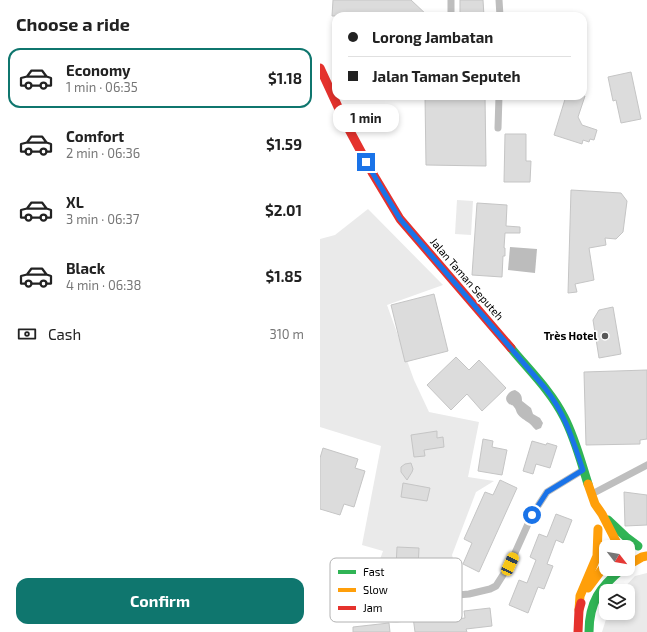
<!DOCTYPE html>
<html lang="en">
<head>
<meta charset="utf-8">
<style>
  :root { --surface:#fff; --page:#f2f2f2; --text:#222; --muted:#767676; --line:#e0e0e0; --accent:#0f766e }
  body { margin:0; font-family:"Exo 2",sans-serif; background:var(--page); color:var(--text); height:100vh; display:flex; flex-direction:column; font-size:15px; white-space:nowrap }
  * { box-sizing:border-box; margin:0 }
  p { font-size:13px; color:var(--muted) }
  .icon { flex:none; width:22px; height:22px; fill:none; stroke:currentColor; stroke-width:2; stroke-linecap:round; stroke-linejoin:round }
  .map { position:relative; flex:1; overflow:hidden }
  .sheet { display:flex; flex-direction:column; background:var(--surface); width:320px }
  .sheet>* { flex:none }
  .banner { position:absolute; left:12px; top:12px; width:255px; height:88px; border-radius:12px; box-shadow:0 2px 6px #0003; display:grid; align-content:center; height:88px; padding:0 16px; background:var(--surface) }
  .needle { width:26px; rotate:121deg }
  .controls { position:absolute; left:279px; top:540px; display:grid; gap:8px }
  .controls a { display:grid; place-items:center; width:36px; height:36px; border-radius:8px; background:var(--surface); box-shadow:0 2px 6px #0003; font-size:20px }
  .end { position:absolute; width:18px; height:18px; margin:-9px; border:5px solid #1a73e8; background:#fff; box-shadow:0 0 0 2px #fff }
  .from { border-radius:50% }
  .bubble { position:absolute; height:28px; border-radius:12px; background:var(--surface); box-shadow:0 2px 6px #0003; font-size:13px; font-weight:700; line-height:28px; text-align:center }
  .car { position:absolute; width:12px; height:24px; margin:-12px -6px; border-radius:5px; box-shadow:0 0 3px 1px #0007; background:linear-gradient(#f5c518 24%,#345 0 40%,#f5c518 0 76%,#345 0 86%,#f5c518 0) }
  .banner b { display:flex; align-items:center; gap:14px; height:38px; font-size:15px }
  .banner b+b { border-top:1px solid var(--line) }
  .banner i { width:10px; height:10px; background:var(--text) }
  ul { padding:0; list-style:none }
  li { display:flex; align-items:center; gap:12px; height:60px; margin:0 8px 6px; padding:0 8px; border:2px solid transparent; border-radius:12px }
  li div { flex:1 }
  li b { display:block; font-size:15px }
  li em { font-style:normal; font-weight:700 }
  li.selected { border-color:var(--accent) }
  li>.icon { width:36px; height:36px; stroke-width:1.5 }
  h2 { padding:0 16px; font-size:18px; line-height:48px }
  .pay { display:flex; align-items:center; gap:10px; height:44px; padding:0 16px; font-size:15px }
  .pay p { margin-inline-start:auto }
  .primary-button { display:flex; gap:8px; margin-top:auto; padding:8px 16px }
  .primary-button a { flex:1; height:46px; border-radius:12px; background:var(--accent); color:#fff; font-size:16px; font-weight:700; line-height:46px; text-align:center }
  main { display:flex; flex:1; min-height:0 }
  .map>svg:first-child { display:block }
  .green { fill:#eaeaea }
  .water { fill:#bcbcbc }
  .building { fill:#dcdcdc; stroke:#c5c5c5 }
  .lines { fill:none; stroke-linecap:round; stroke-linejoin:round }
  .street { stroke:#bebebe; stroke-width:7 }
  .fast { stroke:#30b455; stroke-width:9 }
  .slow { stroke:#ff9f0a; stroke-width:9 }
  .jam { stroke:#e5322d; stroke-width:9 }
  .route { stroke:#1a73e8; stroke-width:5 }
  .poi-dot { fill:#595959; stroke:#fff; stroke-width:1.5 }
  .labels { text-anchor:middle; stroke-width:3.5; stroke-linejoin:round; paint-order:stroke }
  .street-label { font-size:11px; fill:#000; stroke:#fff }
  .poi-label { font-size:11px; font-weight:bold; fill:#000; stroke:#fff; text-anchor:end }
  .key { fill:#fff; stroke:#b2b2b2; stroke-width:1 }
  .key-label { font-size:11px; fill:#000 }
</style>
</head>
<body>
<main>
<section class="sheet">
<h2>Choose a ride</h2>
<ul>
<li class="selected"><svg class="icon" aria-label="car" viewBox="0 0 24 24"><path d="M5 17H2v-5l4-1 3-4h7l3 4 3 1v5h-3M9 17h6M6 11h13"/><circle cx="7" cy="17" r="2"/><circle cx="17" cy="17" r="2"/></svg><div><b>Economy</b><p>1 min · 06:35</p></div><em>$1.18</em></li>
<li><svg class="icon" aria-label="car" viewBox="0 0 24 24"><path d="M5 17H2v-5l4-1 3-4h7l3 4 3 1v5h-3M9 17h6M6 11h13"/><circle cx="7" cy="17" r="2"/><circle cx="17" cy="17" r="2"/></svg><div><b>Comfort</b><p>2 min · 06:36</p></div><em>$1.59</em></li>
<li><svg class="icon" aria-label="car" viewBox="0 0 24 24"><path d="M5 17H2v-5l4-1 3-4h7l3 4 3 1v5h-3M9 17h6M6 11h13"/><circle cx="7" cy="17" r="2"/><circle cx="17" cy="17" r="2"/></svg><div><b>XL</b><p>3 min · 06:37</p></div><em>$2.01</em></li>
<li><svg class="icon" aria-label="car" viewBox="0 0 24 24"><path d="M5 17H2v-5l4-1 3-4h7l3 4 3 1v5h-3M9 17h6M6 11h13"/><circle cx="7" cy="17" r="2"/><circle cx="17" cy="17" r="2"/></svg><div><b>Black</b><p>4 min · 06:38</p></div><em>$1.85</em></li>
</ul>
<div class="pay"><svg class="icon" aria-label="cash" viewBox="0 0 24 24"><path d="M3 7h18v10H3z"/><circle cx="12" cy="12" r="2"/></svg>Cash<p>310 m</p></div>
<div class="primary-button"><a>Confirm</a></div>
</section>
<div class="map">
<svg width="327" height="632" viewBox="0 0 327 632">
  <rect width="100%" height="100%" fill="#fff"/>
  <g class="green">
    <polygon points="137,200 153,201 151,235 135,234"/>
    <polygon points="48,209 123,285 67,305 94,380 109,412 159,422 148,477 174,481 156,492 132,555 135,566 127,612 77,623 38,621 63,551 42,545 61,446 0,427 0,239 15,235"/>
    <polygon points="327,573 327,632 282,632 288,613 308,613 308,591 301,591 315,576"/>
  </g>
  <g class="water">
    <polygon points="190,247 217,249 215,273 188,270"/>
    <path d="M195,390C201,393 202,396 202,401L211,408L213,414L220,418L223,423L221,428L216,430C213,428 212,425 209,423C205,420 200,418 197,413C196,411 196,409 194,407C192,404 192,406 189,404C182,398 189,391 195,390Z"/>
  </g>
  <g class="building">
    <polygon points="13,0 91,0 108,16 12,16"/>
    <polygon points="140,0 163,0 164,16 140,16"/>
    <polygon points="311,72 321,119 301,123 296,100 293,101 288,77"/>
    <polygon points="105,96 165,96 166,166 106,165"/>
    <polygon points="246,96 265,96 258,117 262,125 277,130 274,140 270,139 269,142 263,140 262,144 234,135"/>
    <polygon points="185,134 206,134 206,161 211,161 210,182 184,182"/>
    <polygon points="251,190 301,193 307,201 303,232 296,239 285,238 286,245 269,248 274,280 255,284 257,292 248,293"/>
    <polygon points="157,203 187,205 186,226 200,227 200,233 185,233 184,248 185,248 185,256 183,256 182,277 152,275"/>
    <polygon points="114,294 128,351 85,362 71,305"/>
    <polygon points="293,307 301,354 279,358 273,320 279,310"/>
    <polygon points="136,357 149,370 159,360 186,388 162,411 147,394 131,410 107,385"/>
    <polygon points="327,370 327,439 320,440 320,444 266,445 264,372"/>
    <polygon points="117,431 117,438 123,437 124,447 104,450 105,456 94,457 91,435"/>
    <polygon points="163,439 173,441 172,447 187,450 182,475 158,471"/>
    <polygon points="212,441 226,445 227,443 237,446 230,468 216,464 213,474 203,471"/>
    <polygon points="3,448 38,459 35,468 45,471 34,507 24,504 20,515 0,509 0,458"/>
    <polygon points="91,463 93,469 92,472 87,480 81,472 81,467 85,464"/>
    <polygon points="180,480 197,488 159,572 143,564 152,543 144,539 165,492 173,495"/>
    <polygon points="83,483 110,488 107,501 81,497"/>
    <polygon points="304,492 327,495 327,525 305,526"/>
    <polygon points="236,514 252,520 243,543 236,540 227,564 233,566 224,589 218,587 208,613 189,605 199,580 207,583 216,560 210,557 219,534 227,537"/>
    <polygon points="77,547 99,548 98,568 76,567"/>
    <polygon points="170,608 172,626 146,629 147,632 95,632 93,617 120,614 120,621 145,618 144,611"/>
    <polygon points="69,623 70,632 33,632 33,627"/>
  </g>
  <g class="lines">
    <g class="street">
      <polyline points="179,0 180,16"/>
      <polyline points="131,16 131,0"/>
      <polyline points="178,128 179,96"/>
      <polyline points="272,494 327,465"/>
      <polyline points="60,602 149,594 170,589 176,586 190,564 212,515 227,492 263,470"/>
    </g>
    <g class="fast">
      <path d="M191,348C209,370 231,391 244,417C255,438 261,462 268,484"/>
      <polyline points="288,520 306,537 318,546"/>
      <path d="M269,632C269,602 280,587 302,569"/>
    </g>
    <g class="slow">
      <polyline points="268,484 275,504 282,514 299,547"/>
      <polyline points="308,565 322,557 327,556"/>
      <polyline points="268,588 286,564"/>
      <polyline points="259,610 260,596 277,556 278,529"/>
    </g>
    <g class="jam">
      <polyline points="0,68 25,122 53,174 80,219 191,348"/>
      <polyline points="258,632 259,610 261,603"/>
    </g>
  </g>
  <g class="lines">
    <path class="route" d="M46,162L80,219L225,388C245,413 253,441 263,470L227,492L212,515"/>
  </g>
  <circle class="poi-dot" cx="285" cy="336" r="4"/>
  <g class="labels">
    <g class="street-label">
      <text transform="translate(147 279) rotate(49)" y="4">Jalan Taman Seputeh</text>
    </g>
    <g class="poi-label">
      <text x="277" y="340">Très Hotel</text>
    </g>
  </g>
  <rect x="10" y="558" width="132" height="64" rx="6" class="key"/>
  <rect x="18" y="570" width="18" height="4" fill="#30b455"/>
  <rect x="18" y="588" width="18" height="4" fill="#ff9f0a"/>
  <rect x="18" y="606" width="18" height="4" fill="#e5322d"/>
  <g class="key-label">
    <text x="43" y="576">Fast</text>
    <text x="43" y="594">Slow</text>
    <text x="43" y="612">Jam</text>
  </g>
</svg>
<div class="controls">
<a><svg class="needle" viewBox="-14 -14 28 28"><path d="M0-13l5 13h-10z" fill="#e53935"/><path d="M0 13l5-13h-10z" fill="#767676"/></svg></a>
<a><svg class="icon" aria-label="layers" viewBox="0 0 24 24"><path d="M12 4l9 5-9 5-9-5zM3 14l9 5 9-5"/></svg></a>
</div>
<i class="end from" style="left:212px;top:515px"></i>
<i class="end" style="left:46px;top:162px"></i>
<div class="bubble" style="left:13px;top:104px;width:66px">1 min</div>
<i class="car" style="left:190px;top:564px;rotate:25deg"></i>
<div class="banner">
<b><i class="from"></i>Lorong Jambatan</b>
<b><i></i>Jalan Taman Seputeh</b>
</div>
</div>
</main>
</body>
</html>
